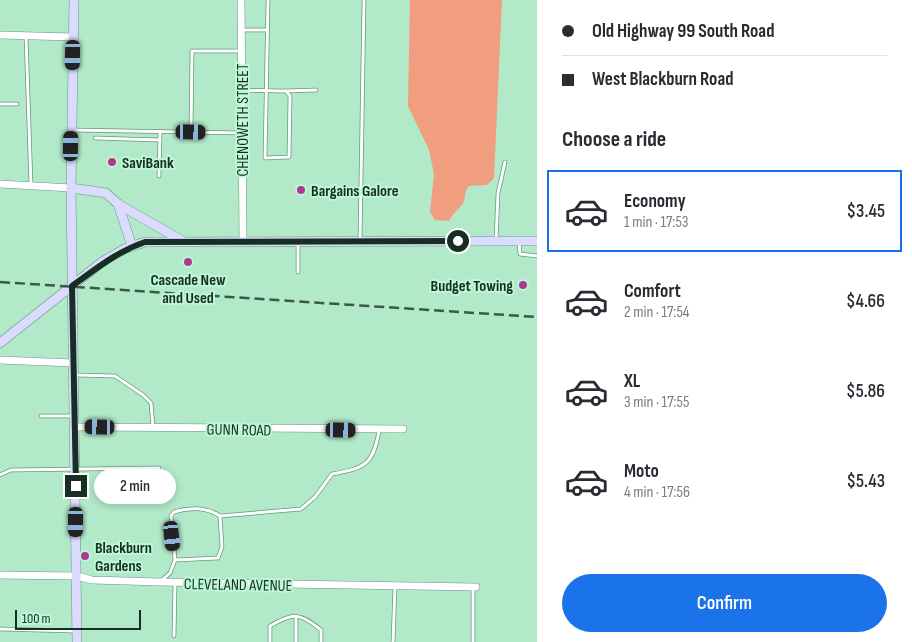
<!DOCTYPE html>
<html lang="en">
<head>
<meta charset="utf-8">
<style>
  :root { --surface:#fff; --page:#f7f7f7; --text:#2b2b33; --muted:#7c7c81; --line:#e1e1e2; --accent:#1a73e8 }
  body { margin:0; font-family:"Sofia Sans Condensed",sans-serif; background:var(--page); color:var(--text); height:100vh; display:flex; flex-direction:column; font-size:19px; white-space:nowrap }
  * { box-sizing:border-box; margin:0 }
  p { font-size:16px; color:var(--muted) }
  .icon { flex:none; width:28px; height:28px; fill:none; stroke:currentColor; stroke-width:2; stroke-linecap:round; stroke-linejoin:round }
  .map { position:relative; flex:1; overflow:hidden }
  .details { display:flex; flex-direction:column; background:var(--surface); width:375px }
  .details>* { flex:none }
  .top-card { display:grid; align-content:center; height:110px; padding:0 25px; background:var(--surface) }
  .scale { position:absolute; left:15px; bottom:12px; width:126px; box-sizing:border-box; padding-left:5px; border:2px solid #172e22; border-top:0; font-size:14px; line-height:18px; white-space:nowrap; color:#172e22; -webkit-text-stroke:4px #bef7d6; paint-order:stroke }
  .end { position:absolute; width:22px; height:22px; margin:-11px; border:6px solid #172e22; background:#fff; box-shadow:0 0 0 2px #fff }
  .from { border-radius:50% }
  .bubble { position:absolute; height:35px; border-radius:18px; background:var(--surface); box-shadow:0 2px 8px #0003; font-size:16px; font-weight:600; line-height:35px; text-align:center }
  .car { position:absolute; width:15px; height:30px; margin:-15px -8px; border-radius:6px; box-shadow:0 0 4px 1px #0007; background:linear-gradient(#222 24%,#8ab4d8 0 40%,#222 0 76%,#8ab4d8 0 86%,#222 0) }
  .top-card b { display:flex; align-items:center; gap:18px; height:48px; font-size:19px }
  .top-card b+b { border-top:1px solid var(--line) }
  .top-card i { width:12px; height:12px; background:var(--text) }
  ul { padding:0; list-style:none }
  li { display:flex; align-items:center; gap:15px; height:82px; margin:0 10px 8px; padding:0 15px; border:2px solid transparent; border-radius:0px }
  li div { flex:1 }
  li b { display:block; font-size:19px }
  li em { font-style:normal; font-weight:600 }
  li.active { border-color:var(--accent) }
  li>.icon { width:45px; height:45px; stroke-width:1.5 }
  h2 { padding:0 25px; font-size:22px; line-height:60px }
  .cta { display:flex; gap:10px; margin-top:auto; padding:10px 25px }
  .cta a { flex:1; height:58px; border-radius:30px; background:var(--accent); color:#fff; font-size:20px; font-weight:600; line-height:58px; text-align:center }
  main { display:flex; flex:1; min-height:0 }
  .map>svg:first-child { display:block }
  .green { fill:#f19d7f }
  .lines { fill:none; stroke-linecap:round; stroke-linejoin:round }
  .lane-casing { stroke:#63987b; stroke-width:4.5 }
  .street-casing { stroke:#63987b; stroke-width:8 }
  .secondary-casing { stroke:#63987b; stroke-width:10 }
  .lane { stroke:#fff; stroke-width:3 }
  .street { stroke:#fff; stroke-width:7 }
  .secondary { stroke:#dadbff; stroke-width:9 }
  .rail { stroke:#3a5948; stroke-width:2.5; stroke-dasharray:10 5; stroke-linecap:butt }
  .route { stroke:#172e22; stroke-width:6 }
  .poi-dot { fill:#af3990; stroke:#bef7d6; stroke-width:2 }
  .labels { text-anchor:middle; stroke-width:4; stroke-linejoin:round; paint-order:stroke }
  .street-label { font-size:16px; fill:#172e22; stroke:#bef7d6 }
  .poi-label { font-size:16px; font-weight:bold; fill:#172e22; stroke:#bef7d6; text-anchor:start }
</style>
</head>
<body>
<main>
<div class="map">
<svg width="537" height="642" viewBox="0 0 537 642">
  <rect width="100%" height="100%" fill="#b1e9c9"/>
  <path class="green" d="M410,0H502L494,178L487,185L469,186C464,191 466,199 462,205C457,211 452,214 449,221L435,220L430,212L434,174L429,150L408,106Z"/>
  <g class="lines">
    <defs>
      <g id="lane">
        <polyline points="241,30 267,30"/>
        <polyline points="26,37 31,185"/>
        <path d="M242,91C257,90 271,91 286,91L290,96L289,157L265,158L268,0"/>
        <polyline points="286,91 316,90"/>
        <polyline points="0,104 17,104"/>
        <polyline points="72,130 241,133"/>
        <polyline points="191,132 192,51 241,51"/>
        <polyline points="95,138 160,140"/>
        <polyline points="159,176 160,131"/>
        <polyline points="360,240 364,0"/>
        <polyline points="496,240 498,193 505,162"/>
        <polyline points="519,242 520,254 537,256"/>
        <polyline points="298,272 298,243"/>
        <polyline points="76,375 115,376 143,395 151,403 153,427"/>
        <polyline points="41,416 74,416"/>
        <polyline points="0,475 11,470 159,468"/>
        <path d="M175,560L171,516L174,512C189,507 207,507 220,516"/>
        <path d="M161,581L170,573L175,560L218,558L222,547L220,516L301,509L315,497L332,474C365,468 373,465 379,431"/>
        <polyline points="0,629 74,631"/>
        <polyline points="174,636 175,583"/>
        <path d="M270,642V626C294,612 300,613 321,630V642"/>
        <polyline points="296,642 296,617"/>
        <polyline points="393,642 395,587"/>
        <polyline points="473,642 473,588"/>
      </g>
      <g id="street">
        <polyline points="241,0 243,240"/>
        <polyline points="0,35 73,37"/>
        <polyline points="0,184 71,188"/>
        <polyline points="0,360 73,363"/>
        <polyline points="75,427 403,429"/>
        <polyline points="0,575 77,576 92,580 160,582 476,587"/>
      </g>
      <g id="secondary">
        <polyline points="74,0 71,188 77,642"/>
        <polyline points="71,188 106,193 118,204 181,240"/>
        <polyline points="118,204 132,246"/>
        <polyline points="0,343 102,262 124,249 145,242 537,241"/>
      </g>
    </defs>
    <use href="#lane" class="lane-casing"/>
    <use href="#street" class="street-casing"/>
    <use href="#secondary" class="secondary-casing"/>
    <use href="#lane" class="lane"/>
    <use href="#street" class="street"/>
    <use href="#secondary" class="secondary"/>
    <polyline class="rail" points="0,282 537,317"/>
  </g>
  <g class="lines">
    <path class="route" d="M76,486L72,286C96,269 116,252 145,242L458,241"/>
  </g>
  <g class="poi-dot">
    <circle cx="112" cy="162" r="5"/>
    <circle cx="301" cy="190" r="5"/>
    <circle cx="188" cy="262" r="5"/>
    <circle cx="523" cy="285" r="5"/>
    <circle cx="85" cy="556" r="5"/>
  </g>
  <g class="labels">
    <g class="street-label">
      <text transform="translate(242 120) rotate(-90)" y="6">CHENOWETH STREET</text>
      <text transform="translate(239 429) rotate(1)" y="6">GUNN ROAD</text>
      <text transform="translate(238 584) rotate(1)" y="6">CLEVELAND AVENUE</text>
    </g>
    <g class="poi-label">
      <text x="122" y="168">SaviBank</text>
      <text x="311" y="196">Bargains Galore</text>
      <text x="188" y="285" text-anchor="middle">Cascade New<tspan x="188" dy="18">and Used</tspan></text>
      <text x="513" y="291" text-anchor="end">Budget Towing</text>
      <text x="95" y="553">Blackburn<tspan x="95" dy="18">Gardens</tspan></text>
    </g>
  </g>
</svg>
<div class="scale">100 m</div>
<i class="end from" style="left:458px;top:241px"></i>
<i class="end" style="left:76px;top:486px"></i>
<div class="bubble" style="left:94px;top:469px;width:82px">2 min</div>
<i class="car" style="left:73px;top:55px;rotate:181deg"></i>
<i class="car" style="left:191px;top:132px;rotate:91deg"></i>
<i class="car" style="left:71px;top:146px;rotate:1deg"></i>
<i class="car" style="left:100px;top:427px;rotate:271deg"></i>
<i class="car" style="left:341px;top:430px;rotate:91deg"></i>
<i class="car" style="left:76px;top:522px;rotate:180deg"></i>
<i class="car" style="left:172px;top:536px;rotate:174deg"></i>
</div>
<section class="details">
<div class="top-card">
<b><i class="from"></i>Old Highway 99 South Road</b>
<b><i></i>West Blackburn Road</b>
</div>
<h2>Choose a ride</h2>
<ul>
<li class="active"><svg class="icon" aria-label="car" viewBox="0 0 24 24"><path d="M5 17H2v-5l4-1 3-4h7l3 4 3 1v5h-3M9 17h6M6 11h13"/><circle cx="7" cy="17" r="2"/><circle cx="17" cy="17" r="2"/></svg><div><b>Economy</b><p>1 min · 17:53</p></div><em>$3.45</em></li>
<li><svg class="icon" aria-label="car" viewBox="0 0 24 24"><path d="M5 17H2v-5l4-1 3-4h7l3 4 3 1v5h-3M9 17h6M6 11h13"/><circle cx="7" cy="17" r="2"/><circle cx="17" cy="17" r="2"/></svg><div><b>Comfort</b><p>2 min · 17:54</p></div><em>$4.66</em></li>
<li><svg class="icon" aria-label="car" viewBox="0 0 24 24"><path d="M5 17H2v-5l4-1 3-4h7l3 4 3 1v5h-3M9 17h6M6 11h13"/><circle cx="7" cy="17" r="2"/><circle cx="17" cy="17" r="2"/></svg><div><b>XL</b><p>3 min · 17:55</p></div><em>$5.86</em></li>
<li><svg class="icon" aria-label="car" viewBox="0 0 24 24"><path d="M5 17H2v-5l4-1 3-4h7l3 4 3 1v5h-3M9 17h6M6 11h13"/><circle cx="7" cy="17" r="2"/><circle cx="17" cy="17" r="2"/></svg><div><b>Moto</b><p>4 min · 17:56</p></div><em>$5.43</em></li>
</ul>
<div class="cta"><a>Confirm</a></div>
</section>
</main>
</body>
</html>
